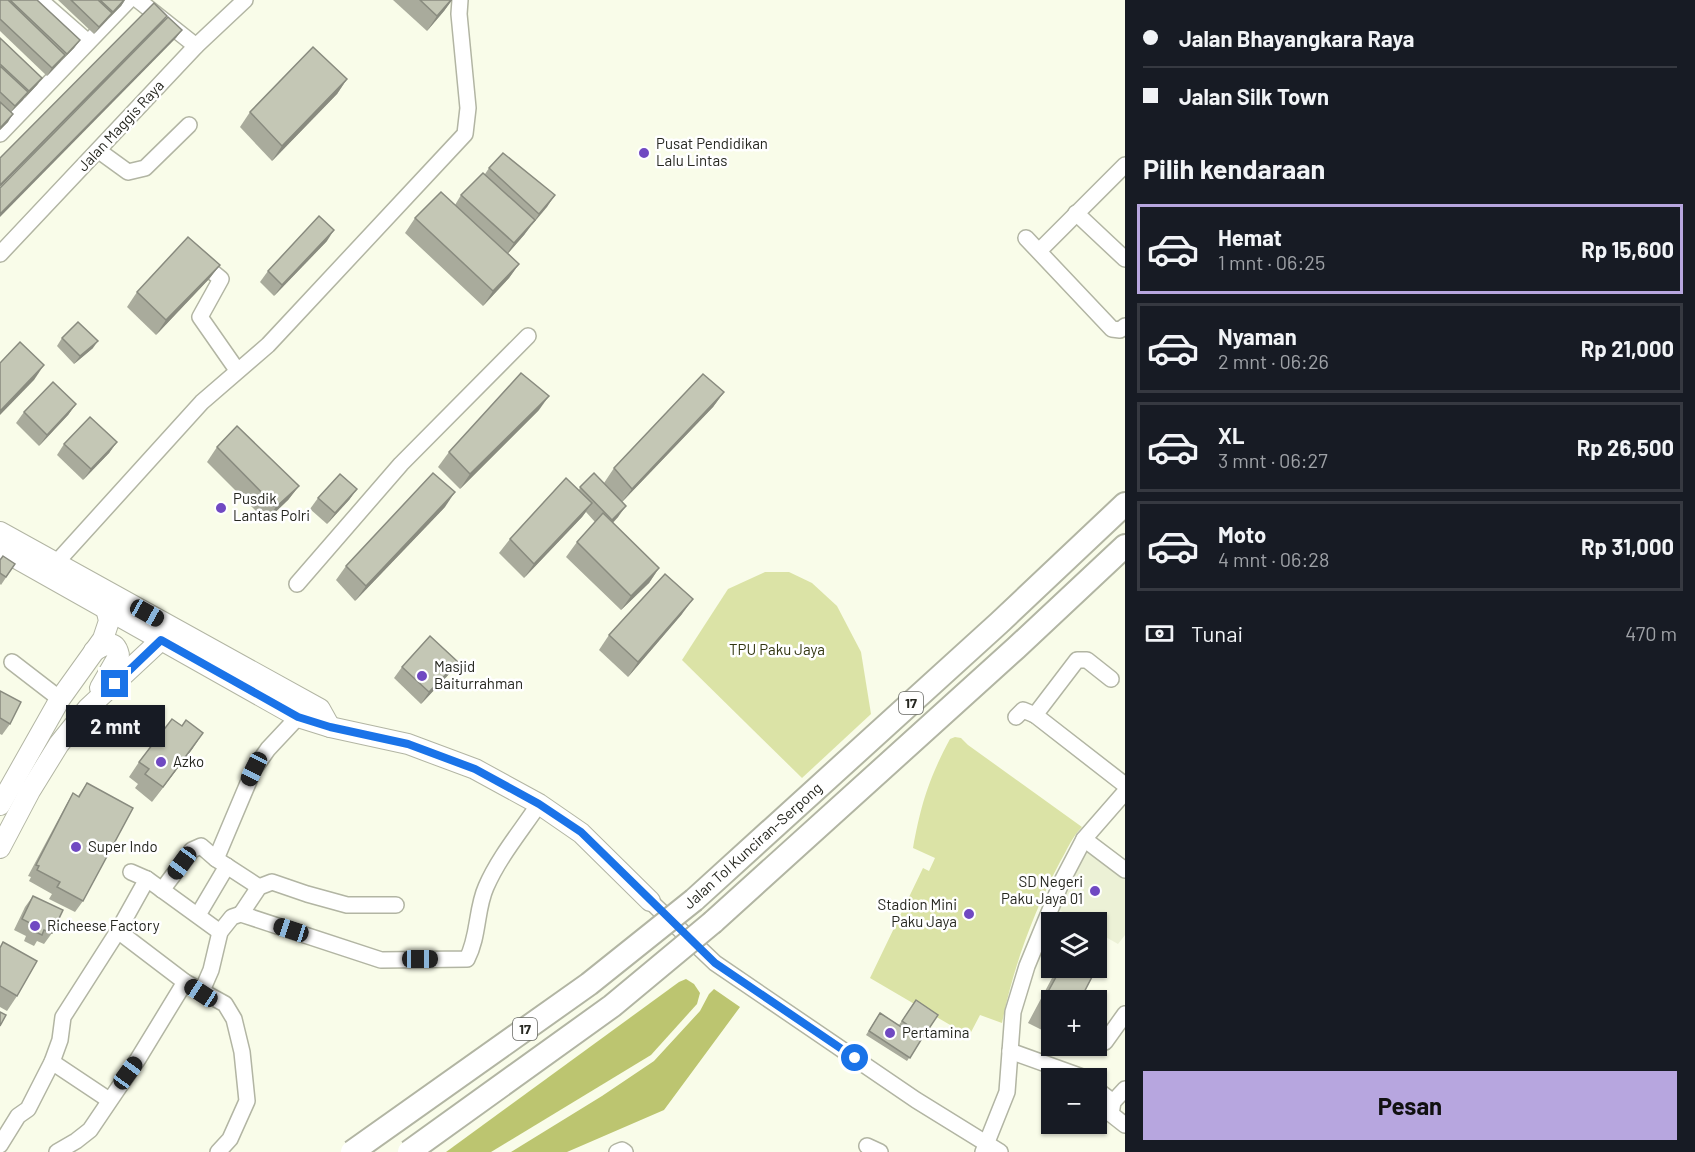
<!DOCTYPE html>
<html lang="id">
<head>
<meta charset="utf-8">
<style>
  :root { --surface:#171b24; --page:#20242c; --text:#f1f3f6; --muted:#9ea1a6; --line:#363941; --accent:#b7a6df }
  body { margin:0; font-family:Barlow,sans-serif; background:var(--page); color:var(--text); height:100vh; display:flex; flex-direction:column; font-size:22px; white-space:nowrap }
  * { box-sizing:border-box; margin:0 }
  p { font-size:20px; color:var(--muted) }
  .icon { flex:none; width:33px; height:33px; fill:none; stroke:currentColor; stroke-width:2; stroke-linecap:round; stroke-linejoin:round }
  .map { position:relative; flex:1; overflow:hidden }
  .sheet { display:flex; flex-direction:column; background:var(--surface); width:570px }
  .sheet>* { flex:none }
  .guide { display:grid; align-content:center; height:132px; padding:0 18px; background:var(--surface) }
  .fabs { position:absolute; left:1041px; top:912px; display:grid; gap:12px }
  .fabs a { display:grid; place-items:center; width:66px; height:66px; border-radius:0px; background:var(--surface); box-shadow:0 2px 4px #0004; font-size:30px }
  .end { position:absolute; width:27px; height:27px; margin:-14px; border:8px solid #1a73e8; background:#fff; box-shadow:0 0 0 3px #fff }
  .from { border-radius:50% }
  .bubble { position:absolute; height:42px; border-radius:0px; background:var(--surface); box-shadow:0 2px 4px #0004; font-size:20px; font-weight:700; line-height:42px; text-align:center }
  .car { position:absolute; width:18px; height:36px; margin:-18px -9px; border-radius:8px; box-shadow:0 0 4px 2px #0007; background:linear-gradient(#222 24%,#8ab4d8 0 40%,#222 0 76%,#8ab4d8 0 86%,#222 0) }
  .guide b { display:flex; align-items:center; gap:21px; height:57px; font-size:22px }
  .guide b+b { border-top:2px solid var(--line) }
  .guide i { width:15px; height:15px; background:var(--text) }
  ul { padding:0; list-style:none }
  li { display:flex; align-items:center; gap:18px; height:90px; margin:0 12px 9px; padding:0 6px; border:3px solid var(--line); border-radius:0px }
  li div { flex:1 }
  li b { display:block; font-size:22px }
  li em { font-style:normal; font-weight:700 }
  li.active { border-color:var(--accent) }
  li>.icon { width:54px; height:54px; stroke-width:1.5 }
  h2 { padding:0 18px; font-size:27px; line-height:72px }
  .pay { display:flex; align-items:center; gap:15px; height:66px; padding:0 18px; font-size:22px }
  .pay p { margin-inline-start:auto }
  .button { display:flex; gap:12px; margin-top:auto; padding:12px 18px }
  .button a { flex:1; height:69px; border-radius:0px; background:var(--accent); color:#111; font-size:24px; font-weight:700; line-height:69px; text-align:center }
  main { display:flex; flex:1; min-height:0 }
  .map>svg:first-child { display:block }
  .built { fill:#ecf1d6 }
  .green { fill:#dbe3a6 }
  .water { fill:#bcc570 }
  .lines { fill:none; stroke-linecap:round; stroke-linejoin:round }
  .minor-casing { stroke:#b2b5a3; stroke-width:18 }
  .major-casing { stroke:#b2b5a3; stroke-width:22 }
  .highway-casing { stroke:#b2b5a3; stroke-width:26 }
  .minor { stroke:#fff; stroke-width:15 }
  .major { stroke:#fff; stroke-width:20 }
  .highway { stroke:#fff; stroke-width:22 }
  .highway-bridge-casing { stroke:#b2b5a3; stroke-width:26; stroke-linecap:butt }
  .highway-bridge { stroke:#fff; stroke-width:22 }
  .wall { fill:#a9ab9c }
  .shaded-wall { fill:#898b7f }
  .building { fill:#c4c7b5; stroke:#898b7f; stroke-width:1.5 }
  .route { stroke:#1a73e8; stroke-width:8 }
  .poi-dot { fill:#7049c2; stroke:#fff; stroke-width:2 }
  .labels { text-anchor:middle; stroke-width:5; stroke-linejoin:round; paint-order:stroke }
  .shield { fill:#fff; stroke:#676863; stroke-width:1.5 }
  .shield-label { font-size:14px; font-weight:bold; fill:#262720 }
  .street-label { font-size:15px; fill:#262720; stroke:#fff }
  .poi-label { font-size:15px; fill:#262720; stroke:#fff; text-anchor:start }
  .park-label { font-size:15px; fill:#313510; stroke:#fff }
</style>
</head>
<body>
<main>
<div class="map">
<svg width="1125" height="1152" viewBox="0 0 1125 1152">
  <rect width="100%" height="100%" fill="#f9fce9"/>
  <polygon class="built" points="1084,851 1125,874 1125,935 1118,944 1097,932 1096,922 1080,922 1056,908"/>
  <g class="green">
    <polygon points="765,572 789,572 812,583 837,606 861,652 871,714 802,778 682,660 728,589"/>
    <path d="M955,737L961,738L968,745L1082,827C1072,837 1067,850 1060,862C1033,913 1013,968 1002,1023L980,1015L969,1036L870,978L923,868L929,871L935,858L913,848C921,804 929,778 950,739Z"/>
  </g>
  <g class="water">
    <polygon points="686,979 694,984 700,993 697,1004 651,1055 491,1152 446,1152 679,982"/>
    <polygon points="714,989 740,1007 664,1110 567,1152 511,1152 602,1096 654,1061 700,1011 709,994"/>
  </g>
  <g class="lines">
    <defs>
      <g id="minor">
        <polyline points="40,0 88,42"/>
        <polyline points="138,0 196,46"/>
        <polyline points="0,134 129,0"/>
        <polyline points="99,151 128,172 145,168 189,125"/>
        <polyline points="1076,213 1125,259"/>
        <polyline points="1026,238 1112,329 1120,330 1125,326"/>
        <polyline points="1039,251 1125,165"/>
        <polyline points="0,254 196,46 245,0"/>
        <polyline points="198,260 221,279 200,317 237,370"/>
        <polyline points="56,563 202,402 268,345 465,134 468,108 459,14 460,0"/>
        <polyline points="297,584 401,464 528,336"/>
        <polyline points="12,662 60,699"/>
        <polyline points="1035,715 1077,660 1087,660 1111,679"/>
        <polyline points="1016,717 1023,710 1035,715 1125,785"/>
        <polyline points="1084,839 1125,870"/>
        <polyline points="216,859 254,769 268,749 298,717"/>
        <polyline points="131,872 147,879 220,932"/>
        <polyline points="162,890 192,850 201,846 216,859 259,887"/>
        <polyline points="650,901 715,963 916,1100 1000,1152"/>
        <polyline points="241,914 259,887 272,882 307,894 347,905 396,905"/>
        <polyline points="198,915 227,866"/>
        <polyline points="118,931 185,982 225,1004 234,1019 242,1052 247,1101 230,1139 218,1152"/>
        <path d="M201,993L211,970L220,932L232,917L241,914L381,960L467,959C479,936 476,909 486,887C499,857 521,831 539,804"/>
        <polyline points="1105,1042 1125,1014"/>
        <polyline points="1010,1051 1085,1078"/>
        <polyline points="52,1062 109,1100"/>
        <polyline points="1096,1089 1113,1102"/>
        <polyline points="1125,1089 1113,1102 1111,1114 1125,1125"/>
        <polyline points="0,1145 18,1116 28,1109 52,1062 60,1040 63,1017 118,931 147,879"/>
        <polyline points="867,1146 880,1152"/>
        <polyline points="57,1152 76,1141 90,1130 138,1059 185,982"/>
        <polyline points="617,1152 622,1150 625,1152"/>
        <polyline points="983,1152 1007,1092 1013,1012 1027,966 1062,881 1084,839 1125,792"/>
      </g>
      <g id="major">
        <polyline points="0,532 320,709 330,727"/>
        <polyline points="0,549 298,717 330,727 408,744 475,769 539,804 581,833 650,901"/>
        <path d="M94,651C105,645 115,638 119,655L100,688"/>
        <polyline points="0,805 60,699 103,639 109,621 106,608"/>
        <polyline points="0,848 30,791 59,744 88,708 161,640"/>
      </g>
      <g id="highway">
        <polyline points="694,900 999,623 1125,504"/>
        <polyline points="713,922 1016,648 1125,546"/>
      </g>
    </defs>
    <use href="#minor" class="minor-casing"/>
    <use href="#major" class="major-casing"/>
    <use href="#highway" class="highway-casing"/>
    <use href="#minor" class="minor"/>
    <use href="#major" class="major"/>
    <use href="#highway" class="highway"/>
    <defs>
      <g id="highway-bridge">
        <polyline points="352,1152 589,984 694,900"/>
        <polyline points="409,1152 612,1006 713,922"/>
      </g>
    </defs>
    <use href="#highway-bridge" class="highway-bridge-casing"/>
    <use href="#highway-bridge" class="highway-bridge"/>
  </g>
  <g class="wall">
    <polygon points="0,0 37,0 80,40 74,48 47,76 0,31"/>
    <polygon points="58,0 125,0 121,6 94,34"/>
    <polygon points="393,0 452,0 444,11 427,31"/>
    <polygon points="0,38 42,78 37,85 11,112 8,122 0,130"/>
    <polygon points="347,79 337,94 272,161 240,127 250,112"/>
    <polygon points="489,168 555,195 524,235 508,253 519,264 509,278 483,306 405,233 415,218 455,205 461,195 485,174"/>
    <polygon points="327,241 274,296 260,282 268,271"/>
    <polygon points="220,265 209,279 156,335 127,307 137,292"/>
    <polygon points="62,338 93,348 74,364 57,346"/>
    <polygon points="724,392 713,407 622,502 618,517 613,523 659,568 649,583 621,610 566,557 577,542 595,522 586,512 582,517 524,578 499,553 510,539 579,490 580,487 604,483 614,468"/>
    <polygon points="76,404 68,415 39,446 16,423 24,412"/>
    <polygon points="539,410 460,489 438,467 449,452"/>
    <polygon points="117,442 109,453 83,480 57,455 64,444"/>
    <polygon points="217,447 299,486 288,500 266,521 207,462"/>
    <polygon points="357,489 349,500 327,524 310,509 318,498"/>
    <polygon points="445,507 355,601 336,580 346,566"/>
    <polygon points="0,560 15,564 1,585 0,584"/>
    <polygon points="682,614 628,677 599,650 609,635"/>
    <polygon points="458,662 450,673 421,704 394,678 402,667"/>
    <polygon points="0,691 10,724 2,735 0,734"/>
    <polygon points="193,748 152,802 135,788 138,784 129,777 139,762"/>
    <polygon points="87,783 83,901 75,912 49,899 52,894 29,881 31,877 28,876 66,805 73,793 78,796"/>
    <polygon points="33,896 52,933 44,944 37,941 34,946 24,941 26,936 14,930 25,907"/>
    <polygon points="3,942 17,996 7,1011 0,1007 0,947"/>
    <polygon points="1059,968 1089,968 1052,1000 1052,1035 1028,1023 1052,978"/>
    <polygon points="916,1000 938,1015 907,1061 866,1035 880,1013 899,1025"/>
  </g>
  <g class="shaded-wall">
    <polygon points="125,0 121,6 108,19 113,12"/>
    <polygon points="451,0 452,0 444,11 427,31 437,16"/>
    <polygon points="112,13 107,20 94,34 99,27"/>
    <polygon points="167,16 162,23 0,187 0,185"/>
    <polygon points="182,30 176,38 0,217 0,214"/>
    <polygon points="80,40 74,48 61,61 67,54"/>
    <polygon points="65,55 60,62 47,76 52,68"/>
    <polygon points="42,78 37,85 24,99 29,91"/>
    <polygon points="347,79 337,94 272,161 282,146"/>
    <polygon points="28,92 23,100 10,113 15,106"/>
    <polygon points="13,114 8,122 0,130 0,128"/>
    <polygon points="555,195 547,207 531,226 539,214"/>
    <polygon points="535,220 524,235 504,258 514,243"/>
    <polygon points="334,230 327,241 274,296 282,285"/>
    <polygon points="519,264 509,278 483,306 493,291"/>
    <polygon points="220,265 209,279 156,335 166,320"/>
    <polygon points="98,341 93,348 74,364 80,356"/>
    <polygon points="44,365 34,380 0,415 0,411"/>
    <polygon points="724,392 713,407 621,503 632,489"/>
    <polygon points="549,396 539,410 460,489 470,474"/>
    <polygon points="76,404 68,415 39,446 47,435"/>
    <polygon points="117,442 109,453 83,480 91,469"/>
    <polygon points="299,486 288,500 266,521 276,507"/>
    <polygon points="357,489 349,500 327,524 335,513"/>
    <polygon points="455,492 445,507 355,601 366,586"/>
    <polygon points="592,503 582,517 524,578 534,564"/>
    <polygon points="626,506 618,517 604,531 612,520"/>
    <polygon points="659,568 649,583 621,610 631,596"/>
    <polygon points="693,599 682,614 628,677 638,662"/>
    <polygon points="458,662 450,673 421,704 429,692"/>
    <polygon points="203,733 193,748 152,802 163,787"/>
  </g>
  <g class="building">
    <polygon points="0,0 8,0 65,55 52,68 0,19"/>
    <polygon points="10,0 37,0 80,40 67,54"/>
    <polygon points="71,0 98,0 112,13 99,27"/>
    <polygon points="100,0 124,0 113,12"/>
    <polygon points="420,0 451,0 437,16"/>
    <polygon points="154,3 167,16 0,185 0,158"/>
    <polygon points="168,17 182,30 0,214 0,188"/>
    <polygon points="0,38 42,78 29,91 0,64"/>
    <polygon points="313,47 347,79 282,146 250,112"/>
    <polygon points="0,66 28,92 15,106 0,92"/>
    <polygon points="0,102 13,114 0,128"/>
    <polygon points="503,153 555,195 539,214 489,168"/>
    <polygon points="483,173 535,220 514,243 461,195"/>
    <polygon points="441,192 519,264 493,291 415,218"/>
    <polygon points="319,216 334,230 282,285 268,271"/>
    <polygon points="188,237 220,265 166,320 137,292"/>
    <polygon points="78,322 98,341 80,356 62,338"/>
    <polygon points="20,342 44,365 0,411 0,363"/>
    <polygon points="521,373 549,396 470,474 449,452"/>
    <polygon points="703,374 724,392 632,489 614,468"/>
    <polygon points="53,382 76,404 47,435 24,412"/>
    <polygon points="90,417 117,442 91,469 64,444"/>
    <polygon points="237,426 299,486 276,507 217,447"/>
    <polygon points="433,473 455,492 366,586 346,566"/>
    <polygon points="594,473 626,506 612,520 580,487"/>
    <polygon points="340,474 357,489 335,513 318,498"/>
    <polygon points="566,478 592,503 534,564 510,539"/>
    <polygon points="603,513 659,568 631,596 577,542"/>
    <polygon points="3,556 15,564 6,577 0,573 0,560"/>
    <polygon points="665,574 693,599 638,662 609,635"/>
    <polygon points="430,636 458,662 429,692 402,667"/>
    <polygon points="0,691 21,702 10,724 0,718"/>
    <polygon points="172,719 182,726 186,720 203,733 163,787 145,774 149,769 139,762"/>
    <polygon points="87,783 133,808 83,901 57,887 60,882 37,870 39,866 36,865 73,793 79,797"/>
    <polygon points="33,896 63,910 52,933 44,930 42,935 31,930 34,925 22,919"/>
    <polygon points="3,942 37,961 17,996 0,986 0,948"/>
    <polygon points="1061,968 1089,968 1095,971 1080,1000 1052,1000 1052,1005 1043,1001"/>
    <polygon points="916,1000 938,1015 924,1036 902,1021"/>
    <polygon points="0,1012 6,1015 0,1026"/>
    <polygon points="880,1013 921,1040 910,1058 869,1031"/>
  </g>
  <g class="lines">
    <polyline class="route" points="115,684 161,640 298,717 330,727 408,744 475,769 539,804 581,832 715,963 855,1058"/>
  </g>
  <g class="poi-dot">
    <circle cx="644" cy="153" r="6"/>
    <circle cx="221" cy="508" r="6"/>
    <circle cx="422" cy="676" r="6"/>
    <circle cx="161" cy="762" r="6"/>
    <circle cx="76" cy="847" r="6"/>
    <circle cx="1095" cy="891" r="6"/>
    <circle cx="969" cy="914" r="6"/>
    <circle cx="35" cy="926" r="6"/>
    <circle cx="890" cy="1033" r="6"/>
  </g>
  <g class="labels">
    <g class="shield">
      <rect x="899" y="692" width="24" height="22" rx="4.5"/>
      <rect x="513" y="1018" width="24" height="22" rx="4.5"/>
    </g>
    <g class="shield-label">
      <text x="911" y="708">17</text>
      <text x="525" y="1034">17</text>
    </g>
    <g class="street-label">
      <text transform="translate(121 126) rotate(-47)" y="5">Jalan Maggis Raya</text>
      <text transform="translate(753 846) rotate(-42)" y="5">Jalan Tol Kunciran–Serpong</text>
    </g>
    <g class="poi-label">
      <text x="656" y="149">Pusat Pendidikan<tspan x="656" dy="17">Lalu Lintas</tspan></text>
      <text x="233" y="504">Pusdik<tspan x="233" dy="17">Lantas Polri</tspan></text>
      <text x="434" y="672">Masjid<tspan x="434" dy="17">Baiturrahman</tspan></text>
      <text x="173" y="767">Azko</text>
      <text x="88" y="852">Super Indo</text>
      <text x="1083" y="887" text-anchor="end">SD Negeri<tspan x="1083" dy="17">Paku Jaya 01</tspan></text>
      <text x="957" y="910" text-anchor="end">Stadion Mini<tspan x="957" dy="17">Paku Jaya</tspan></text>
      <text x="47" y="931">Richeese Factory</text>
      <text x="902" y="1038">Pertamina</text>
    </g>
    <g class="park-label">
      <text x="777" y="655">TPU Paku Jaya</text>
    </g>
  </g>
</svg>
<div class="fabs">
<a><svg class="icon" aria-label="layers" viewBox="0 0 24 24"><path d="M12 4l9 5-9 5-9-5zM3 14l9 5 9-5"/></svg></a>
<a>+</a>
<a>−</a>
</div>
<i class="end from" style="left:855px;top:1058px"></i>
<i class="end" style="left:115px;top:684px"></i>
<div class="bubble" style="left:66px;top:705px;width:99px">2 mnt</div>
<i class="car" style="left:147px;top:613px;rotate:119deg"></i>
<i class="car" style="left:254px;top:769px;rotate:206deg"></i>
<i class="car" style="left:182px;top:863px;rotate:216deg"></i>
<i class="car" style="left:291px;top:930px;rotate:288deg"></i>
<i class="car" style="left:420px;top:959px;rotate:90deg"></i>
<i class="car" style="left:201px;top:993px;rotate:303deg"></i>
<i class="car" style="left:128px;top:1073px;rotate:36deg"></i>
</div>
<section class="sheet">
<div class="guide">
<b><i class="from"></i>Jalan Bhayangkara Raya</b>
<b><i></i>Jalan Silk Town</b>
</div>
<h2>Pilih kendaraan</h2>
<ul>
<li class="active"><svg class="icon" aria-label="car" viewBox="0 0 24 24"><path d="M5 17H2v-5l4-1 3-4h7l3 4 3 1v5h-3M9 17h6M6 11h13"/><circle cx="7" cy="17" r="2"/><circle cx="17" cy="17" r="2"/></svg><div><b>Hemat</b><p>1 mnt · 06:25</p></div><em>Rp 15,600</em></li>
<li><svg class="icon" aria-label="car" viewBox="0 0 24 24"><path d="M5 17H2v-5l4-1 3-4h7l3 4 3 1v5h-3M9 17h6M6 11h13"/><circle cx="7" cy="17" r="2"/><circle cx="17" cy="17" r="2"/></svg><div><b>Nyaman</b><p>2 mnt · 06:26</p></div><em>Rp 21,000</em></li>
<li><svg class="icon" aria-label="car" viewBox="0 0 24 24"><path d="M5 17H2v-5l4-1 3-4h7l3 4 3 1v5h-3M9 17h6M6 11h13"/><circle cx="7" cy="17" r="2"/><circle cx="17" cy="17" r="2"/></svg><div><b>XL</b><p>3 mnt · 06:27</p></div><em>Rp 26,500</em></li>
<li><svg class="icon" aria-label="car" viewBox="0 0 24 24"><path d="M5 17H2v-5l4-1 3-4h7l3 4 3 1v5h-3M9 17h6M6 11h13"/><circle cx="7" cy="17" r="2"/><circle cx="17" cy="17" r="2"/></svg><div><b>Moto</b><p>4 mnt · 06:28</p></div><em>Rp 31,000</em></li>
</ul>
<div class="pay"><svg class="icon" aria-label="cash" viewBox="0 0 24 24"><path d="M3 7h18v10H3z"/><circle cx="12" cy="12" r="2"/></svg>Tunai<p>470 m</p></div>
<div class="button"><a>Pesan</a></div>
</section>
</main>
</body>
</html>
